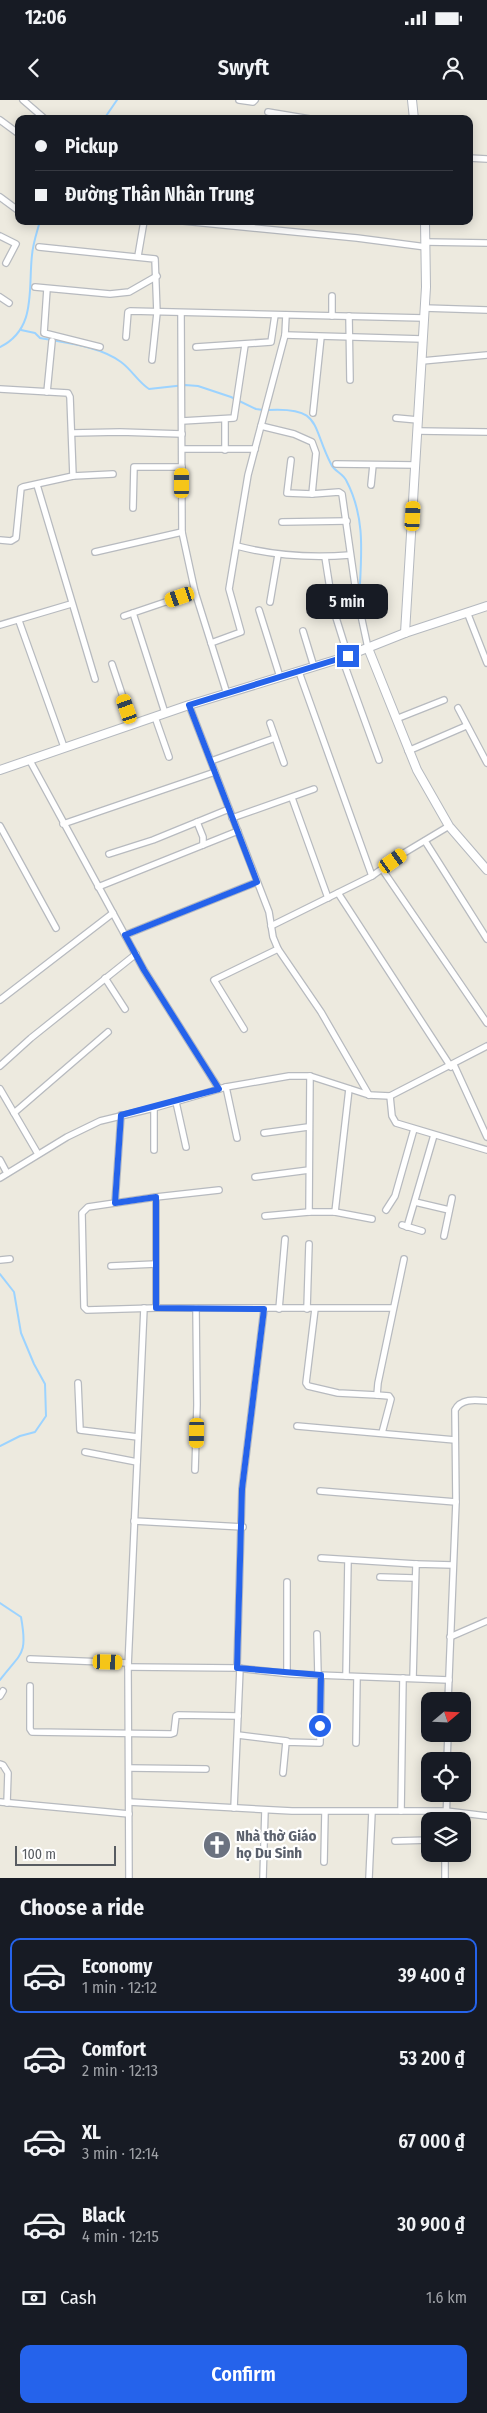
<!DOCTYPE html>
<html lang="en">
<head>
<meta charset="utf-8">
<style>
  :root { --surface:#171b24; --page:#242831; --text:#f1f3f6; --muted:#9ea1a6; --line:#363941; --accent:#2563eb }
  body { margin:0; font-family:"Fira Sans Condensed",sans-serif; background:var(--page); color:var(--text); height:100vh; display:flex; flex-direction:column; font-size:19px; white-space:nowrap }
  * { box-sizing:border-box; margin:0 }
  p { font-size:16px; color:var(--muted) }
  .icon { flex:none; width:28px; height:28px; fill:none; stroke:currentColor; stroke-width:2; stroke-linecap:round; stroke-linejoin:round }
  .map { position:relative; height:1778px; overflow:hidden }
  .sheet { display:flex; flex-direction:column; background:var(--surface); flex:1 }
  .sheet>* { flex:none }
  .hud { position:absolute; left:15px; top:15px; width:458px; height:110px; border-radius:10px; box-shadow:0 2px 12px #0003; display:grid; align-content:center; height:110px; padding:0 20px; background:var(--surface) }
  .needle { width:32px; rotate:71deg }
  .fabs { position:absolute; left:421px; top:1592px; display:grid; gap:10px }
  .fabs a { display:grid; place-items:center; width:50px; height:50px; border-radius:10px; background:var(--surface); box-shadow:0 2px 12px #0003; font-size:25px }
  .scale { position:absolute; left:15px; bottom:12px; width:101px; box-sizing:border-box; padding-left:5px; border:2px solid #585c61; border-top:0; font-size:14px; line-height:18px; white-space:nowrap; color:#585c61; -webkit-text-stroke:4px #fff; paint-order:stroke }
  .end { position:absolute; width:22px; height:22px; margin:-11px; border:6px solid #2563eb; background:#fff; box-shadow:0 0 0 2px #fff }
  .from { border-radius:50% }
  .bubble { position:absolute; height:35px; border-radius:10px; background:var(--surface); box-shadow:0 2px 12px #0003; font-size:16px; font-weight:600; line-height:35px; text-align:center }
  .car { position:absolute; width:15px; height:30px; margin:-15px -8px; border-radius:6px; box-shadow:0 0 4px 1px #0007; background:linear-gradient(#f5c518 24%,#345 0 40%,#f5c518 0 76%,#345 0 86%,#f5c518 0) }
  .hud b { display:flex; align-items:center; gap:18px; height:48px; font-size:19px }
  .hud b+b { border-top:1px solid var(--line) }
  .hud i { width:12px; height:12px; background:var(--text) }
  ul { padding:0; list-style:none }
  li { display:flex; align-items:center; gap:15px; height:75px; margin:0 10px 8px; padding:0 10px; border:2px solid transparent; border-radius:10px }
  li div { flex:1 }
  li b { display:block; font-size:19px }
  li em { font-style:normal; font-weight:600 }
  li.selected { border-color:var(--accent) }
  li>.icon { width:45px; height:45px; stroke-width:1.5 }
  h2 { padding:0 20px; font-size:22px; line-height:60px }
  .pay { display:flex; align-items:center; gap:12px; height:55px; padding:0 20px; font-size:19px }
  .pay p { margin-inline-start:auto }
  .button { display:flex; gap:10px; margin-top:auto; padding:10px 20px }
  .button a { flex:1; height:58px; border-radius:10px; background:var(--accent); color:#fff; font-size:20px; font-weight:600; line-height:58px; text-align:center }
  .status { display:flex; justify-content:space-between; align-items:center; height:35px; padding:0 25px; background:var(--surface); direction:ltr }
  .status svg { height:14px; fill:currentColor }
  header { display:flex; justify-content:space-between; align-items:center; height:65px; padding:0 20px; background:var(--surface); font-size:22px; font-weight:600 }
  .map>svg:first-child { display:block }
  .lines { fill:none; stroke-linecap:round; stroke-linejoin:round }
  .stream { stroke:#9cd3ff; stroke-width:2 }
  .street-casing { stroke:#b7babf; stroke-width:8 }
  .secondary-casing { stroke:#b5b9bf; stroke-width:10 }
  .street { stroke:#fff; stroke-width:5.5 }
  .secondary { stroke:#fff; stroke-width:8 }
  .route { stroke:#2563eb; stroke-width:6 }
  .labels { text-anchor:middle; stroke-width:4.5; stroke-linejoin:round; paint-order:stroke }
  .worship-label { font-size:15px; font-weight:bold; fill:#5b616d; stroke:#fff; text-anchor:start }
</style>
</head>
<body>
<div class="status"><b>12:06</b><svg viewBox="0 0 49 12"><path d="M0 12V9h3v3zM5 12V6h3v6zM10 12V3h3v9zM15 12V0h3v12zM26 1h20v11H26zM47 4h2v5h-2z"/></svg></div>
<header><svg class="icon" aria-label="back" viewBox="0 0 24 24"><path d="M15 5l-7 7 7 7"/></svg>Swyft<svg class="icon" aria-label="person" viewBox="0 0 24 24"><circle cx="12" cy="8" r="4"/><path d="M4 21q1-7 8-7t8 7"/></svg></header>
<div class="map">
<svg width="487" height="1778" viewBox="0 0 487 1778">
  <rect width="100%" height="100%" fill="#edeadf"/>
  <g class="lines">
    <g class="stream">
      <polyline points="104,19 117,0"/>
      <path d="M21,230L35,233L40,238C66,243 99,246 121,262C132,270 138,282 149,289L185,285L198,286L231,297L256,309L263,310"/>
      <path d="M0,247C37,229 28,189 32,155C33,143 37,132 40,121"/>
      <path d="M268,310C322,307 311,325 331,364C334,371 342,373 346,380C364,414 362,447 360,484"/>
      <polyline points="0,1174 14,1192 21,1233 34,1264 45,1284 46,1316 35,1332 20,1336 0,1346"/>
      <path d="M0,1503L21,1517C28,1556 21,1552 0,1580"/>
    </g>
    <defs>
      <g id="street">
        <polyline points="23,0 45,19"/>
        <polyline points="239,0 253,2 255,0"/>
        <polyline points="268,12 310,19"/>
        <polyline points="0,20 19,34"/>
        <polyline points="469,58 487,59"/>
        <polyline points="0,97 19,111"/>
        <polyline points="183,121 357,138 426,147"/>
        <polyline points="0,136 16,144 6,163"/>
        <polyline points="426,142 487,143"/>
        <polyline points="39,147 155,159 157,213 152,260"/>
        <polyline points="138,156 144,121"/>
        <polyline points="35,187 110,194 129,192 157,176"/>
        <polyline points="47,189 44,233 100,247"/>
        <polyline points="0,197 9,203"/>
        <polyline points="424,208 487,210"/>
        <polyline points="181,213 182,432 195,492 227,594"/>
        <polyline points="332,216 332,196"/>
        <polyline points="349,216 350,280"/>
        <polyline points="285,235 422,239"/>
        <polyline points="126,237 128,212 130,211 424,218"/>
        <polyline points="196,247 271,242 275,215"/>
        <polyline points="422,261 487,255"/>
        <polyline points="0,289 68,293 70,297 73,376"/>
        <polyline points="47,292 52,241"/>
        <polyline points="313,313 321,237"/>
        <polyline points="396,318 418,320"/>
        <polyline points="182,321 234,318 245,245"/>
        <polyline points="261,326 294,334 312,342 316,353 312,394 339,392 342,394 356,492 368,548"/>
        <polyline points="418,331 487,332"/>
        <polyline points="72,333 120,332 182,334"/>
        <polyline points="182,349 255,349"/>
        <polyline points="225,350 225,320"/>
        <polyline points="291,360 287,393 312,394"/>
        <polyline points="336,364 416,365"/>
        <polyline points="37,385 95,579"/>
        <polyline points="371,385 373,365"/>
        <polyline points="133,408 134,367 182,367"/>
        <polyline points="282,422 347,421"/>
        <polyline points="0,440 11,441 16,438 21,388 23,387 73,376 113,374"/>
        <path d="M237,446C275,456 311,458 350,455"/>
        <polyline points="95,452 182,432"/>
        <polyline points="325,457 333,508 348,556"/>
        <polyline points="270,502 278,455"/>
        <polyline points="259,510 280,577"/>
        <polyline points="467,512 487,563"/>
        <polyline points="133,513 165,613"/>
        <polyline points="124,516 195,492"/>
        <polyline points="19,521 64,647"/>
        <polyline points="0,525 71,504"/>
        <polyline points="303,531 314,567"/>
        <polyline points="211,543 241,532 229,489 248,375 285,235 286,215"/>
        <polyline points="342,558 379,660"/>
        <polyline points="112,564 132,624"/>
        <polyline points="299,572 372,776"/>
        <polyline points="189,605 269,812 273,837 278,849 321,912 369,995"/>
        <polyline points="458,608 487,663"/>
        <polyline points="155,617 169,657"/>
        <polyline points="396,619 444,600"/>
        <polyline points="270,623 284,663"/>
        <polyline points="408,651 466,626"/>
        <polyline points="29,659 144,870 219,989"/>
        <polyline points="211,661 275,638"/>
        <polyline points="292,698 328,798"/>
        <polyline points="232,718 314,689"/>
        <polyline points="63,724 215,672"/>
        <polyline points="0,726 56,828"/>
        <polyline points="425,741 487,839"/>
        <polyline points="203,745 238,731"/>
        <polyline points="109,754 153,740 229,709"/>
        <polyline points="382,769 487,923"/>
        <polyline points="98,787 203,745 203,737 197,722"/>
        <polyline points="338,793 451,967"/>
        <polyline points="271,826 372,776 404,753 449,726"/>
        <polyline points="125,835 257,782"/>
        <polyline points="105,878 125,909"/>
        <polyline points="0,900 113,813"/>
        <polyline points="244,929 214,880 278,849"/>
        <polyline points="454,965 487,1037"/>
        <polyline points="0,966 31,938 136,854"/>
        <polyline points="226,987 237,1038"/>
        <polyline points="0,989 38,1054"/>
        <polyline points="390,996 392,1016 396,1023 487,1050"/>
        <polyline points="176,1002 186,1047"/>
        <polyline points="154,1008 154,1050"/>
        <polyline points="14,1013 108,932"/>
        <polyline points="121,1015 115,1103 156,1097 156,1208"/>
        <polyline points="264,1033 308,1027"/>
        <polyline points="0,1060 7,1073"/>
        <polyline points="255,1077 309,1070"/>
        <polyline points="0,1078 67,1037 100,1021 154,1008 226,987 289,976 310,976 369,995 390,996 487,946"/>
        <polyline points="156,1097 219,1090"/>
        <polyline points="415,1102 449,1110"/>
        <polyline points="115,1103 88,1107 82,1113 84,1207 87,1210 156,1208 392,1208"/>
        <polyline points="386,1110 395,1096 414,1029"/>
        <polyline points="309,1112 310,976"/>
        <polyline points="335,1112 349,989"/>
        <polyline points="265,1116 309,1112 335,1112 372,1119"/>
        <polyline points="402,1125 422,1131"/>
        <polyline points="407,1127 434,1035"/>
        <polyline points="444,1136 452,1098"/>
        <polyline points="0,1160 10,1159"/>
        <polyline points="111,1166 156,1164"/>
        <polyline points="279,1209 285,1139"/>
        <polyline points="307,1209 309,1144"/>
        <polyline points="315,1209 306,1283 308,1286 338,1293 377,1295"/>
        <polyline points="78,1283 80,1330 138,1337"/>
        <polyline points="297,1326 455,1340"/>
        <polyline points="382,1333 391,1299 389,1296 377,1295 378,1283 404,1159"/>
        <polyline points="85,1352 137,1362"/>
        <polyline points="195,1370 197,1305 196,1208"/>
        <polyline points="320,1391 456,1402"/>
        <polyline points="134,1421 243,1427"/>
        <polyline points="321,1458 416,1464"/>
        <polyline points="380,1477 414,1478"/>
        <polyline points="317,1534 318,1575"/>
        <polyline points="450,1537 487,1521"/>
        <polyline points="30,1559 128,1563"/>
        <polyline points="128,1567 237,1568 291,1574 449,1580"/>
        <polyline points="237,1568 242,1389 264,1209"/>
        <polyline points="287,1573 287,1482"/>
        <polyline points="346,1576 348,1460"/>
        <polyline points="413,1578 416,1464 453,1465"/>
        <polyline points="30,1586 30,1629 32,1632 171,1634 174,1633 176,1616 178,1615 238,1616"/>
        <polyline points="0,1596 3,1591"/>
        <path d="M448,1601L456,1402L455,1310C461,1298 476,1300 487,1301"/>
        <polyline points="238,1635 287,1641"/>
        <polyline points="356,1643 357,1577"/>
        <polyline points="447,1661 448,1634"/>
        <polyline points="0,1664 3,1665 8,1673 7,1703"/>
        <polyline points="129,1668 206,1669"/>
        <polyline points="283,1673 286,1642 320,1643 321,1575"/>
        <polyline points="0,1702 129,1714"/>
        <polyline points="129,1702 292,1711 446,1711 487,1716"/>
        <polyline points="234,1708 240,1568"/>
        <polyline points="401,1711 403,1578"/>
        <polyline points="446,1721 447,1694"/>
        <polyline points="395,1741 430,1740"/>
        <polyline points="324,1762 325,1712"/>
        <polyline points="129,1778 128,1567 144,1208"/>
        <polyline points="263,1778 265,1710"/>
        <polyline points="369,1778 372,1712"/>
        <polyline points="445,1778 445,1754"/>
      </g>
      <g id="secondary">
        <polyline points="412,0 414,19"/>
        <polyline points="405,533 426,187 425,121"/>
        <polyline points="368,548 417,670 449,726 487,770"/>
        <polyline points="0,670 189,605 342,558 405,533 487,506"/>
      </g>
    </defs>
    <use href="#street" class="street-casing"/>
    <use href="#secondary" class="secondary-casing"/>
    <use href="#street" class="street"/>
    <use href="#secondary" class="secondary"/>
  </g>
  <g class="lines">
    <polyline class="route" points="320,1626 321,1575 237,1568 242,1389 264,1209 156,1208 156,1097 115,1103 121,1015 219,989 144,870 125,835 257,782 189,605 348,556"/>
  </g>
  <defs>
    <symbol id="church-disc" viewBox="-11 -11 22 22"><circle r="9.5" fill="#6b7280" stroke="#fff"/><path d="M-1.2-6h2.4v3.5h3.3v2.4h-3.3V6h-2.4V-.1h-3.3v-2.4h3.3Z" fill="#fff"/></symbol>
  </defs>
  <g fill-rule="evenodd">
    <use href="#church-disc" x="201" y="1729" width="32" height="32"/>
  </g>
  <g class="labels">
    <g class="worship-label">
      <text x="236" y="1741">Nhà thờ Giáo<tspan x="236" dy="17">họ Du Sinh</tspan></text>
    </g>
  </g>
</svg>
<div class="fabs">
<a><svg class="needle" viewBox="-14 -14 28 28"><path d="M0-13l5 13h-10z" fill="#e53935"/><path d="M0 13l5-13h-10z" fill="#9ea1a6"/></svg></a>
<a><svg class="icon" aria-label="locate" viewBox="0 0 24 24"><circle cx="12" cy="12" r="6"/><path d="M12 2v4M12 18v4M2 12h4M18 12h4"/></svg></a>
<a><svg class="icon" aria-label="layers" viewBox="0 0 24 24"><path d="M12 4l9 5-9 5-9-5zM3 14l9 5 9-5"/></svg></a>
</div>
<div class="scale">100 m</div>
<i class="end from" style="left:320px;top:1626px"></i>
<i class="end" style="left:348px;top:556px"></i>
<div class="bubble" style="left:306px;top:484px;width:82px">5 min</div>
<i class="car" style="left:182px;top:383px;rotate:0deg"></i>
<i class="car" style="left:413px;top:416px;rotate:3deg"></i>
<i class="car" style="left:180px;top:497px;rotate:251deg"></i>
<i class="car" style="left:127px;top:609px;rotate:341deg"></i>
<i class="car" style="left:393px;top:761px;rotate:55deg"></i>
<i class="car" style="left:197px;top:1333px;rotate:181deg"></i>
<i class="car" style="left:108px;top:1562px;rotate:92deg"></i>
<div class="hud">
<b><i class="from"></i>Pickup</b>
<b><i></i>Đường Thân Nhân Trung</b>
</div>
</div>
<section class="sheet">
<h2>Choose a ride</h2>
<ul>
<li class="selected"><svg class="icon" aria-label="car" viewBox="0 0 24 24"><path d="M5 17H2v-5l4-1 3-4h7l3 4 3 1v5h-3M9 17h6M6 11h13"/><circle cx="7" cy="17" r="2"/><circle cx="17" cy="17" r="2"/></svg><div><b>Economy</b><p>1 min · 12:12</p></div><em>39 400 ₫</em></li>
<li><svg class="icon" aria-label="car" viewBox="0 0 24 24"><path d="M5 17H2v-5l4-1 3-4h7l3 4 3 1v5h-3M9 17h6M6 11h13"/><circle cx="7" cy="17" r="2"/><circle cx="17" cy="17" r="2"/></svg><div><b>Comfort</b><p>2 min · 12:13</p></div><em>53 200 ₫</em></li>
<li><svg class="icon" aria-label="car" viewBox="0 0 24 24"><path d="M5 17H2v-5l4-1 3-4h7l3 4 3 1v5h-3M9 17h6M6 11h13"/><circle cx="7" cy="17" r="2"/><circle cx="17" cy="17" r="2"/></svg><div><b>XL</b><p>3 min · 12:14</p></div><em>67 000 ₫</em></li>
<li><svg class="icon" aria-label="car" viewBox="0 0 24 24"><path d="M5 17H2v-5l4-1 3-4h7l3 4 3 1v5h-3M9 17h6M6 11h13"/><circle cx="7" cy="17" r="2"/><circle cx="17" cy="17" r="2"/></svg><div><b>Black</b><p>4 min · 12:15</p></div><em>30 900 ₫</em></li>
</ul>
<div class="pay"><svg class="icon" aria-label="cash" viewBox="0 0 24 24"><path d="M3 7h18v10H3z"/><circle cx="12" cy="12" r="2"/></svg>Cash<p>1.6 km</p></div>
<div class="button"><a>Confirm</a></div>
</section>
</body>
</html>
